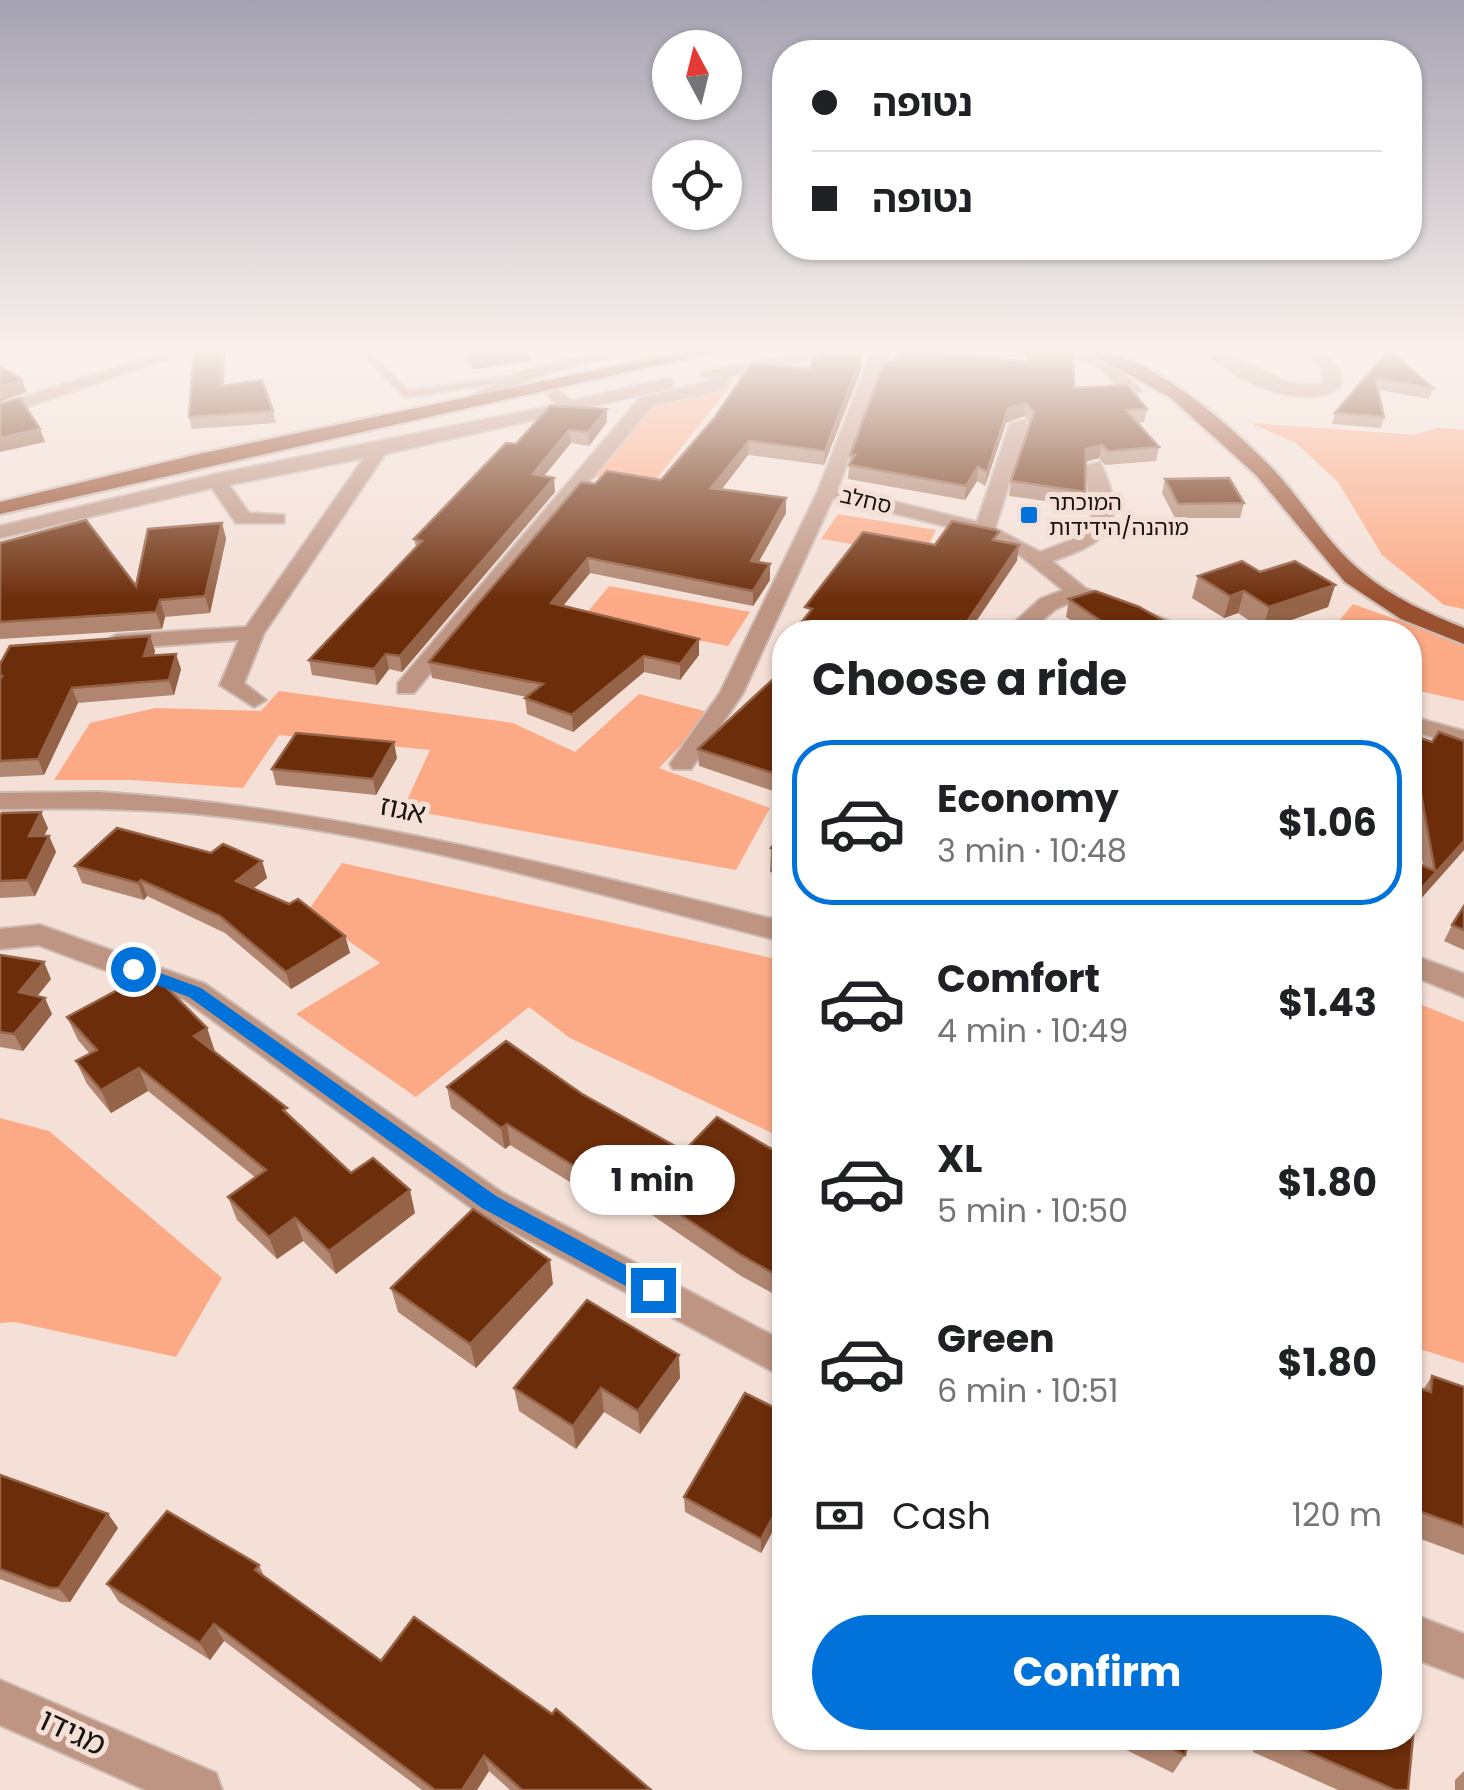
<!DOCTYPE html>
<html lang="en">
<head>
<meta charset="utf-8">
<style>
  :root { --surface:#fff; --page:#f6f6f6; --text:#202124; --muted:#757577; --line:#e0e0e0; --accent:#0072d9 }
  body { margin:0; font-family:Poppins,"Noto Sans Hebrew",sans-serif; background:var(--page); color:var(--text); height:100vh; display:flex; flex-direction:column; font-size:38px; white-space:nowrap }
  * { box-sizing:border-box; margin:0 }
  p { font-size:32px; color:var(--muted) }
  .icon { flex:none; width:55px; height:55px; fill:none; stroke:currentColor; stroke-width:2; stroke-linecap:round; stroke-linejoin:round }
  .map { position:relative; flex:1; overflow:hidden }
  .sheet { position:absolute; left:772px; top:620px; width:650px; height:1130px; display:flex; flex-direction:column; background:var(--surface); border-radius:40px; box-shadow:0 2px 8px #0004 }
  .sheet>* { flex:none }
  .banner { position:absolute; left:772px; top:40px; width:650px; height:220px; border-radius:40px; box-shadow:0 2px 8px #0004; display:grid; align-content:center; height:220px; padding:0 40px; background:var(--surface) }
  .needle { width:65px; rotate:353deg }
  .controls { position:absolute; left:652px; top:30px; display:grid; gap:20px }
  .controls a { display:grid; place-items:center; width:90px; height:90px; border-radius:50%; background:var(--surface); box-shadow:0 2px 8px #0004; font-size:50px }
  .end { position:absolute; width:45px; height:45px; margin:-22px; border:12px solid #0072d9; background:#fff; box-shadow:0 0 0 5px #fff }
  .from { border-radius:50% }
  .bubble { position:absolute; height:70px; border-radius:35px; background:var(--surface); box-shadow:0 2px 8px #0004; font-size:32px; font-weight:700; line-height:70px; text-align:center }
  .banner b { display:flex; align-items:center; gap:35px; height:95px; font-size:38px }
  .banner b+b { border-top:2px solid var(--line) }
  .banner i { width:25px; height:25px; background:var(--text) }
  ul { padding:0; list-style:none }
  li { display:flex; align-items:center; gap:30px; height:165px; margin:0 20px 15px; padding:0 20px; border:5px solid transparent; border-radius:40px }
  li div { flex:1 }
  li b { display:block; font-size:38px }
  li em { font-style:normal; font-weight:700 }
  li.current { border-color:var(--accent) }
  li>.icon { width:90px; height:90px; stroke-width:1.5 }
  h2 { padding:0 40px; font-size:45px; line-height:120px }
  .pay { display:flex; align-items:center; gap:25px; height:110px; padding:0 40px; font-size:38px }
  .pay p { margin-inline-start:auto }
  .cta { display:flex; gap:20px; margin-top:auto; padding:20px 40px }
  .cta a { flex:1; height:115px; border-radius:60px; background:var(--accent); color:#fff; font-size:40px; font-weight:700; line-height:115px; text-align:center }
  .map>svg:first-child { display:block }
  .green { fill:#fcaa86 }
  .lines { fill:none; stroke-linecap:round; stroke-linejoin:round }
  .service-casing { stroke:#cdbbb3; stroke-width:5 }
  .minor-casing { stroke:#cdbbb3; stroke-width:4 }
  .primary-casing { stroke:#cdbbb3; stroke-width:5 }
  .service { fill:#be9583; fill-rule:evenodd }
  .minor { fill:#be9583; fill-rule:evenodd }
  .primary { fill:#98502f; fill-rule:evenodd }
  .wall { fill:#b08671 }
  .shaded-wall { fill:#956348 }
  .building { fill:#6c2d0b; stroke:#956348; stroke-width:2.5 }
  .route { fill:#0072d9 }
  .poi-dot { fill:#0072d9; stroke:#f4e0d7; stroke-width:4 }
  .labels { text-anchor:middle; stroke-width:10; stroke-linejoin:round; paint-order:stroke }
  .far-street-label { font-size:22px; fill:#1a1411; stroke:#f4e0d7 }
  .far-poi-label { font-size:22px; fill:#1a1411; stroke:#f4e0d7; text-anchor:start }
  .street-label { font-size:28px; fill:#1a1411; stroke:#f4e0d7 }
  .near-street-label { font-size:32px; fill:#1a1411; stroke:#f4e0d7 }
</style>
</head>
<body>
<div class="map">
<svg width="1464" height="1790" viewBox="0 0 1464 1790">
  <rect width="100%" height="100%" fill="#f4e0d7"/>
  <g class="green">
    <polygon points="735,380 651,486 595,477 659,395"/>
    <polygon points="1250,423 1415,435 1437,428 1464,430 1464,609 1444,605 1382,555 1338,482 1296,443"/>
    <polygon points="838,514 936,530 923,556 821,539"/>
    <polygon points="609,586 750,612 728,646 583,618"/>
    <polygon points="1353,604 1464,644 1464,701 1410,689 1410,632 1330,632"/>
    <polygon points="279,691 513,723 575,752 639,694 712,713 659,768 770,808 736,870 403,809 430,750 279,735 243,788 132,780 54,780 90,723 155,708 261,711"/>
    <polygon points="342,863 785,961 785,1139 570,1038 529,1007 416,1097 296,1014 380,963 307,912"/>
    <polygon points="1410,1000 1464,1022 1464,1363 1410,1346"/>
    <polygon points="0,1118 49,1131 222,1278 176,1357 15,1322 0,1323"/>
  </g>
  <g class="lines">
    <defs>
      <polygon id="service" points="359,351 367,351 408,391 517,376 521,378 517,380 406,397"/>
      <g id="minor">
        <polygon points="167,351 190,351 0,416 0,405"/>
        <polygon points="603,351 629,351 532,378 471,406 457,402 520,372"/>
        <polygon points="814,351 847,351 730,376 722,390 652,406 414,693 398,693 398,683 640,398 710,382 711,379 700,375 702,372"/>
        <path d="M872,351H888L838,488L977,522L1010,424L1025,420L1028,424L995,528L1040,552L1084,535L1092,523L1085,466L1100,462C1130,525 1109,542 1052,561L1085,588L1197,632H1167L1078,599L1056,609L1028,632H1004L1040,599L1063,590L1016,552L977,534L833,498L743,693L691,769H673L670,764L720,693L818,491Z"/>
        <path d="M1066,351C1099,350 1120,367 1141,391L1127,395L1101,369Z"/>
        <path d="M1204,351C1248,350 1276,394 1324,384L1322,367L1306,351H1324L1340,371V387C1303,414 1233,379 1204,351Z"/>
        <polygon points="666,379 672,380 672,388 385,454 264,633 244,683 266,700 254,707 220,685 239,640 116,649 105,642 116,635 246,627 364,458 229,485 249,513 284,515 284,523 236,523 212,488 0,538 0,526 216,474 557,405 548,395 556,390 573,401"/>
        <polygon points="1410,716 1464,731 1464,746 1410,731"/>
        <path d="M99,792C334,807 557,867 785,922V942C592,893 397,833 198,814C132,808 66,808 0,809V793Z"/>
        <polygon points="40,925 205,984 501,1192 785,1342 785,1378 477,1212 185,1000 38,945 0,949 0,929"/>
        <polygon points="1410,954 1464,974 1464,997 1410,975"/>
        <polygon points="1410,1613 1464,1634 1464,1678 1410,1657"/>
        <polygon points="0,1680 216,1773 222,1790 146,1790 0,1725"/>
      </g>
      <g id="primary">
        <polygon points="687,351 720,351 0,514 0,502 199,454"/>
        <path d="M1087,351C1147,350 1231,426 1272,468C1303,501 1328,545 1363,573C1393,598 1429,614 1464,628V644L1401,619L1345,582L1256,475L1171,398Z"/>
      </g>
    </defs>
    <use href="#service" class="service-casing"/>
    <use href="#minor" class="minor-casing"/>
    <use href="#primary" class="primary-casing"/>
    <use href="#service" class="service"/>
    <use href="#minor" class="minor"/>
    <use href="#primary" class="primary"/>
  </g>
  <g class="wall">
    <polygon points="194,351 225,351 224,386 273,411 276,423 192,429 189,417"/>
    <polygon points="454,351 530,351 531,361 473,369"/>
    <polygon points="1028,351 1074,388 1147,409 1144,422 1138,423 1159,447 1156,461 1105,465 1099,458 1086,462 1085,492 1082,506 1009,496 1011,481 1030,423 1024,416 1006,423 985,486 977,481 965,500 848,479 850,455 894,361 1027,362"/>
    <polygon points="1388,351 1433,388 1429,399 1378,390 1384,417 1381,428 1332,424 1335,413"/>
    <polygon points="861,357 861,370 824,465 748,455 722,489 786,498 786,513 758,562 770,564 770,580 753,606 590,573 563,606 699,655 680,680 644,672 573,732 527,714 525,698 527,697 432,678 429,662 595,484 661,480 809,369"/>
    <polygon points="550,406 607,422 589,446 571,443 544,476 555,492 402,672 389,669 377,685 312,675 309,660 416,547 414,539 516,444"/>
    <polygon points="1165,479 1244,503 1240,518 1175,518 1162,493"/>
    <polygon points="222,523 226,539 210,613 165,617 162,629 0,639 0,543 136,586"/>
    <polygon points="1260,572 1335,585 1328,607 1263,630 1238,613 1224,618 1192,598 1198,576"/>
    <polygon points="1069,599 1183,632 1089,632 1066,617"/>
    <polygon points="155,651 154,655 181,669 174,695 78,703 44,775 0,777 0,664"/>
    <polygon points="785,668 785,795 699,766 698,749"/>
    <polygon points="1410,734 1432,742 1464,741 1464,850 1410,911 1423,865 1410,794"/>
    <polygon points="397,758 376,795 276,785 272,769"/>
    <polygon points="0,816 48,828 44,836 49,836 56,852 35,896 0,898"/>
    <polygon points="785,829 785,877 770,872 771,848"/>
    <polygon points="211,853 262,861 267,878 253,888 345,936 350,953 291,989 225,933 147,896 144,900 82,883 75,866"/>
    <polygon points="1464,906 1464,950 1444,941 1452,925"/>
    <polygon points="0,955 51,979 37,996 52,1014 23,1051 0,1047"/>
    <polygon points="67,1017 207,1028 215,1052 351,1173 415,1213 336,1274 303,1241 277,1259 237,1220 228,1197 256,1178 148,1091 111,1113 87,1084 76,1061 90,1054 78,1040"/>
    <polygon points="447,1087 582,1094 684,1151 785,1157 785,1300 741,1276 611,1187 599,1200 510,1145 505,1149 451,1108"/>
    <polygon points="553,1284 476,1368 398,1312 391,1288"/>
    <polygon points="1432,1376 1464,1387 1464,1555 1410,1535 1410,1385 1423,1390"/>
    <polygon points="680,1378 640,1434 604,1412 576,1449 519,1411 514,1388"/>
    <polygon points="785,1413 785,1508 761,1553 685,1512 684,1497"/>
    <polygon points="0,1474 108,1514 118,1528 70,1602 61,1602 0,1579"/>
    <polygon points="259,1565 265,1578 381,1661 651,1790 510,1790 489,1771 477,1790 422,1790 224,1641 210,1660 119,1602 107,1584"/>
    <polygon points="1102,1738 1189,1738 1185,1755 1173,1773"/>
    <polygon points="1255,1738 1410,1738 1408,1790 1338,1790 1253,1752"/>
    <polygon points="1464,1771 1464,1790 1455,1790 1455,1780"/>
  </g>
  <g class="shaded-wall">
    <polygon points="222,351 225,351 224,398 221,386"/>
    <polygon points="508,351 530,351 531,361 473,369 471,356"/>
    <polygon points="861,357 861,370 824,465 825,451"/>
    <polygon points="22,380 27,392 0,402 0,387"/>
    <polygon points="1026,403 1024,416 1006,423 985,486 987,472 1008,409"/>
    <polygon points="607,409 607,422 589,446 588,432"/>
    <polygon points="40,429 45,442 0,452 0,438"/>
    <polygon points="569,430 571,443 534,488 533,474"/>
    <polygon points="749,441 748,455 711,503 711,488"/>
    <polygon points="1102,445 1099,458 1084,462 1086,449"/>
    <polygon points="978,467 977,481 965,500 966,486"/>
    <polygon points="554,478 555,492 402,672 400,656"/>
    <polygon points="786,498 786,513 751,576 751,561"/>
    <polygon points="222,523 226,539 210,613 205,596"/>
    <polygon points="1019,545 1017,561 969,632 960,632"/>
    <polygon points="588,558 590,573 552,619 551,603"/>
    <polygon points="770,564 770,580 753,606 753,591"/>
    <polygon points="1335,585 1328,607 1263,630 1269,607"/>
    <polygon points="1244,591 1238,613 1224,618 1230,596"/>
    <polygon points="160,600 165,617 162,629 156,612"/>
    <polygon points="150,636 155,651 149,672 144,656"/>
    <polygon points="699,639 699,655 680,680 680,664"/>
    <polygon points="176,654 181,669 174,695 169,680"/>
    <polygon points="386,654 389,669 377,685 374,669"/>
    <polygon points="644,656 644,672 573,732 572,715"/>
    <polygon points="72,688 78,703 44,775 38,759"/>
    <polygon points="394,742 397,758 376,795 373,779"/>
    <polygon points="41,812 48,828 36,852 29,836"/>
    <polygon points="49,836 56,852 35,896 27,880"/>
    <polygon points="1464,841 1464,850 1410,911 1410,901"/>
    <polygon points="262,861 267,878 241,898 236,881"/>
    <polygon points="141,880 147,896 144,900 138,883"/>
    <polygon points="345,936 350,953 291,989 286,972"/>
    <polygon points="44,962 51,979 27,1009 19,992"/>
    <polygon points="45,998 52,1014 23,1051 14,1034"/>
    <polygon points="207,1028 215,1052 194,1036"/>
    <polygon points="139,1068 148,1091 111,1113 101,1090"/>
    <polygon points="507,1124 510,1145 505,1149 501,1128"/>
    <polygon points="609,1167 611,1187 599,1200 596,1180"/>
    <polygon points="410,1190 415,1213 336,1274 329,1251"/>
    <polygon points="295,1218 303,1241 277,1259 269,1237"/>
    <polygon points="550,1260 553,1284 476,1368 470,1344"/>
    <polygon points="679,1355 680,1378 640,1434 638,1411"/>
    <polygon points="601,1388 604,1412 576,1449 573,1426"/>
    <polygon points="785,1494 785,1508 761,1553 761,1539"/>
    <polygon points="108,1514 118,1528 70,1602 59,1588"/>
    <polygon points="214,1624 224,1641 210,1660 200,1643"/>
    <polygon points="484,1756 489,1771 477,1790 462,1790"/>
  </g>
  <g class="building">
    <polygon points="194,351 222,351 221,386 262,380 273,411 189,417"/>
    <polygon points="466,351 508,351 471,356"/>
    <polygon points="900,351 932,351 1028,362 1028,351 1073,351 1074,388 1127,385 1147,409 1126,410 1159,447 1108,451 1102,445 1086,449 1085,492 1011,481 1034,412 1026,403 1008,409 987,472 978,467 966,486 849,465 855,455 850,455 885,360 894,361"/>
    <polygon points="1388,351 1391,351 1433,388 1375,378 1384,417 1335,413"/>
    <polygon points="819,352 861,357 825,451 749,441 711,488 786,498 751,561 770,564 753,591 588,558 551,603 699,639 680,664 644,656 572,715 525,698 543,684 429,662 581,482 595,484 607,471 661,480 715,417 752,363 809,369"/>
    <polygon points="0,366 22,380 0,387"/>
    <polygon points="20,398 40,429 0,438 0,404"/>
    <polygon points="550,406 607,409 588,432 569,430 533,474 554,478 400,656 386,654 374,669 309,660 422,541 414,539 506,443 516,444"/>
    <polygon points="1229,478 1244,503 1178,504 1165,479"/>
    <polygon points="86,520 136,586 148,529 222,523 205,596 160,600 156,612 0,622 0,543"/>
    <polygon points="952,521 996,530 999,532 993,540 1019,545 960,632 794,632 812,609 805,607 863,532 935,545"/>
    <polygon points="1242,561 1260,572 1295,561 1335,585 1269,607 1244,591 1230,596 1198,576"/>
    <polygon points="1095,591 1139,607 1183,632 1117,632 1069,599"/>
    <polygon points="150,636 144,656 176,654 169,680 72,688 38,759 0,761 0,679 2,676 0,676 0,664 10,646"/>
    <polygon points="785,668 785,777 698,749"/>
    <polygon points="1439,732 1464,741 1464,841 1410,901 1410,860 1435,871 1417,772 1410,769 1410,734 1432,742"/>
    <polygon points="296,733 394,742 373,779 272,769"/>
    <polygon points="41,812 29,836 49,836 27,880 0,881 0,816 2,813"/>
    <polygon points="117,828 211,853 223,844 262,861 236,881 289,904 298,899 345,936 286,972 220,916 141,880 138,883 75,866"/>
    <polygon points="785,829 785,852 771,848"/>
    <polygon points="1464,906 1464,930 1452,925"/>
    <polygon points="0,955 44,962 19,992 45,998 14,1034 0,1032"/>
    <polygon points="151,972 207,1028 194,1036 287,1108 283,1110 351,1173 373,1158 410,1190 329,1251 295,1218 269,1237 228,1197 266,1170 139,1068 101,1090 76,1061 97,1050 67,1017"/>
    <polygon points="506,1041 582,1094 684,1151 717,1117 785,1157 785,1280 741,1255 609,1167 596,1180 507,1124 501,1128 447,1087"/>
    <polygon points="473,1209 550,1260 470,1344 391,1288"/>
    <polygon points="587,1300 679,1355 638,1411 601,1388 573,1426 514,1388"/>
    <polygon points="1432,1376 1464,1387 1464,1527 1410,1508 1410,1385 1431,1392"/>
    <polygon points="745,1393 785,1413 785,1494 761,1539 684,1497"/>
    <polygon points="0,1475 108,1514 59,1588 50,1588 0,1569"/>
    <polygon points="167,1511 259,1565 255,1570 381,1661 414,1617 552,1714 556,1709 651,1790 522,1790 484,1756 462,1790 435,1790 214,1624 200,1643 107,1584"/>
    <polygon points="1410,1681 1418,1684 1408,1790 1395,1790 1276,1738 1410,1738"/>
    <polygon points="1150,1738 1189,1738 1185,1755"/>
  </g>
  <linearGradient id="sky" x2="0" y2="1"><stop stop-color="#a5a2b1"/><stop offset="0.58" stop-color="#faf1ed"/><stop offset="1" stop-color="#faf1ed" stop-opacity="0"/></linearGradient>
  <rect width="1464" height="601" fill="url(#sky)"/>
  <polygon class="route" points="133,963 201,988 496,1196 661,1284 661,1297 646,1297 482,1208 189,997 127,974 124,969"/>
  <rect class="poi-dot" x="1019" y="505" width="20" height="20" rx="5"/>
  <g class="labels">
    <g class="far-street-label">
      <text transform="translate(866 500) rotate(13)" y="8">סחלב</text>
    </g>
    <g class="far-poi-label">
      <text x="1049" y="510">המוכתר<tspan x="1049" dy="25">מוהנה/הידידות</tspan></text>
    </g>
    <g class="street-label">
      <text transform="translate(403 809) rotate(12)" y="10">אגוז</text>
    </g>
    <g class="near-street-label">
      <text transform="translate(73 1732) rotate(25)" y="11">מגידו</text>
    </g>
  </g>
</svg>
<div class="controls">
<a><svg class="needle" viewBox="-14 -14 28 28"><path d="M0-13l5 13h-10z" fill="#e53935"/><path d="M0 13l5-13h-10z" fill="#757577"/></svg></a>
<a><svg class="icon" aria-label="locate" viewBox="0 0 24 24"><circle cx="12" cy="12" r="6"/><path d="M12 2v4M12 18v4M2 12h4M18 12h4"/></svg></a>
</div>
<i class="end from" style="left:133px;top:969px"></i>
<i class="end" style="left:653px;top:1290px"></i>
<div class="bubble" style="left:570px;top:1145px;width:165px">1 min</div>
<div class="banner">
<b><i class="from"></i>נטופה</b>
<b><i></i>נטופה</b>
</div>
<section class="sheet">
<h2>Choose a ride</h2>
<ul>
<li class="current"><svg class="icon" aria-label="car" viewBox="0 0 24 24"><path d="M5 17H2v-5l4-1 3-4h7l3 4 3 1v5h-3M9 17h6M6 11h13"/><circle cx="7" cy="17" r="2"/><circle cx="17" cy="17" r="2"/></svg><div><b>Economy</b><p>3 min · 10:48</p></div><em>$1.06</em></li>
<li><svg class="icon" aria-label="car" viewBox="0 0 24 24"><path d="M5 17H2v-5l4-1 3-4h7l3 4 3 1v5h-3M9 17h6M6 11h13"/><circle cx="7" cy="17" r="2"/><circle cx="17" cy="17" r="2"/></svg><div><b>Comfort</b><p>4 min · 10:49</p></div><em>$1.43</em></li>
<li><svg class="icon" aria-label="car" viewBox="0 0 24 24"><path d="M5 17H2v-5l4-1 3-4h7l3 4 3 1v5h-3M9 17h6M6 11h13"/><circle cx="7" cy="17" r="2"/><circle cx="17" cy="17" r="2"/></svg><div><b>XL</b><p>5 min · 10:50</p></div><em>$1.80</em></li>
<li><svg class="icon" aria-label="car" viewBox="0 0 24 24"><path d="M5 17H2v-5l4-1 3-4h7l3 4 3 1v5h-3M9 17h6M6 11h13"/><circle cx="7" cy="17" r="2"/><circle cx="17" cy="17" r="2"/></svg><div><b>Green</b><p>6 min · 10:51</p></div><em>$1.80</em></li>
</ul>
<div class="pay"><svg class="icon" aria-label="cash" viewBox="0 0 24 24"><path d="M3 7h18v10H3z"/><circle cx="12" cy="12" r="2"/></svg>Cash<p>120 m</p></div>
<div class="cta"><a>Confirm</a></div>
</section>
</div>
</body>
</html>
